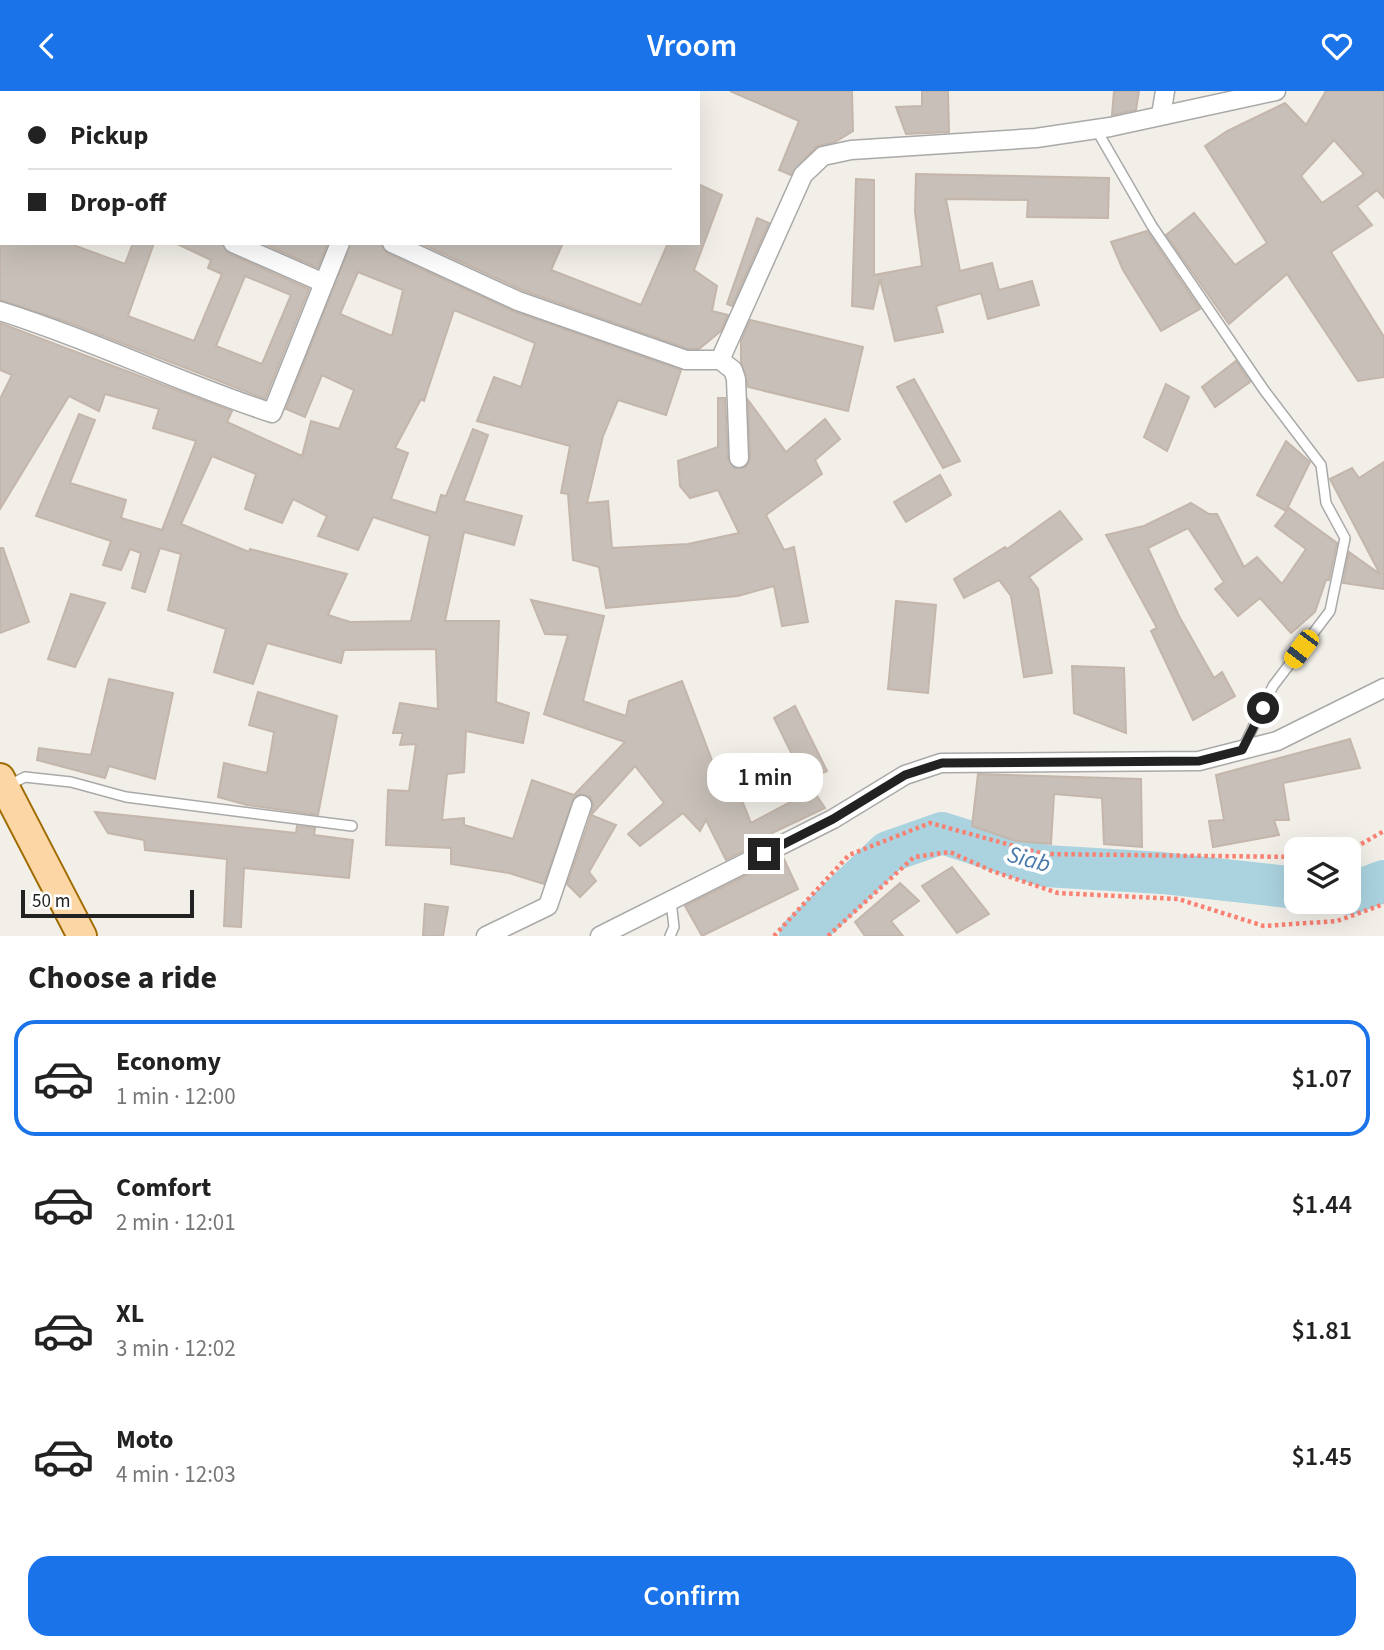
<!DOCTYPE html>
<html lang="en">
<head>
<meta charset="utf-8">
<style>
  :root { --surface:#fff; --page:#f6f6f6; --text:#222; --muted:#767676; --line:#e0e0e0; --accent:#1a73e8 }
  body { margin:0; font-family:"Source Sans 3",sans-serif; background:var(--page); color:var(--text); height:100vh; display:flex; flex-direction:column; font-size:26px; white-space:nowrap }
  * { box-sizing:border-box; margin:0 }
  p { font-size:23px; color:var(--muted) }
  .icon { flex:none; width:38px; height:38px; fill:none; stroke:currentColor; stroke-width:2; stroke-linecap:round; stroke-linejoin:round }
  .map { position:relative; height:845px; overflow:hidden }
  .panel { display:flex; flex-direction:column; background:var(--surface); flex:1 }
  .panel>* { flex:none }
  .guide { position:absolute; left:0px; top:0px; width:700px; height:154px; box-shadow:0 7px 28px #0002; display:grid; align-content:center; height:154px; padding:0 28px; background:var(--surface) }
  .fabs { position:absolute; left:1284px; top:746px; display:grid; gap:14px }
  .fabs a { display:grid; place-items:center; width:77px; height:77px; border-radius:14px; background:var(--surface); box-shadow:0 7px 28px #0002; font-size:35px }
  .scale { position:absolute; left:21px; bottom:18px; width:173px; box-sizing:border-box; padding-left:7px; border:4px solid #222; border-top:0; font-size:19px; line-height:24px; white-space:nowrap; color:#222; -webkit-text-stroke:5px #fff; paint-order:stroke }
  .end { position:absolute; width:32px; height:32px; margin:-16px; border:9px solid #222; background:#fff; box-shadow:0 0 0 4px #fff }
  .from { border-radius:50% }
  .bubble { position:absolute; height:49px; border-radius:21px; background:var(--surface); box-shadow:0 7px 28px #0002; font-size:23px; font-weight:600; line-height:49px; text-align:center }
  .car { position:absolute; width:21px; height:42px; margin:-21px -10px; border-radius:9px; box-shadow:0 0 5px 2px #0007; background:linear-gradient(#f5c518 24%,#345 0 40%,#f5c518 0 76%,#345 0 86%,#f5c518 0) }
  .guide b { display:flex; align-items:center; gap:24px; height:66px; font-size:26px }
  .guide b+b { border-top:2px solid var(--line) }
  .guide i { width:18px; height:18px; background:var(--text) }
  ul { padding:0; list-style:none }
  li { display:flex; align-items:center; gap:21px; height:116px; margin:0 14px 10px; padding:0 14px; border:4px solid transparent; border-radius:21px }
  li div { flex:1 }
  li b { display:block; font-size:26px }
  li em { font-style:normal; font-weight:600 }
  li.selected { border-color:var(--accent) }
  li>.icon { width:63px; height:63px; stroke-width:1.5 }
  h2 { padding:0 28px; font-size:32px; line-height:84px }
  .button { display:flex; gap:14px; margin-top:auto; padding:14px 28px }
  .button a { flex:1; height:80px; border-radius:21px; background:var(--accent); color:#fff; font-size:28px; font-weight:600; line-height:80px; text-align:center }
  header { display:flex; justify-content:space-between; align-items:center; height:91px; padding:0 28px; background:var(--accent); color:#fff; font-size:32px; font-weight:600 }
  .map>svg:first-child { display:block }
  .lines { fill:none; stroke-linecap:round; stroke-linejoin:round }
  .river { stroke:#aad3df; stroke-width:42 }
  .building { fill:#c7bfb8; stroke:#c4b6ab; stroke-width:2; fill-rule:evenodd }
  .service-casing { stroke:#a9a9a9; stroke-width:12 }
  .minor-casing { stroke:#a9a9a9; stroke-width:21 }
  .primary-casing { stroke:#a06b00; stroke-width:32 }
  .path { stroke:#fa8072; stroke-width:4.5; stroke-dasharray:3.5 3.5; stroke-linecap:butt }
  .service { stroke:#fff; stroke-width:9 }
  .minor { stroke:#fff; stroke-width:18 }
  .primary { stroke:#fcd6a4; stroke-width:28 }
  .route { stroke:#222; stroke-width:9 }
  .labels { text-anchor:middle; stroke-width:7; stroke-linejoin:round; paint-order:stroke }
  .water-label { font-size:24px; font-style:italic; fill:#4a7aab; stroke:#fff }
</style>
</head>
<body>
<header><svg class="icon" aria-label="back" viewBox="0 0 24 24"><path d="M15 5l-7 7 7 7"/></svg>Vroom<svg class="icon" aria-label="heart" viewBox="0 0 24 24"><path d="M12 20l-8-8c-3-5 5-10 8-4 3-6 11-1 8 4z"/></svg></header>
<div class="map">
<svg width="1384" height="845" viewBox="0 0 1384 845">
  <rect width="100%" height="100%" fill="#f2efe9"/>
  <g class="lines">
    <g class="river">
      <polyline points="1349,803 1384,790"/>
      <polyline points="800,845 888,761 942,742 1045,775 1162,782 1297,797"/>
    </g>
  </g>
  <g class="building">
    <polygon points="730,0 852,0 853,40 835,51 816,56 791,84 779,79 799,30"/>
    <polygon points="922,0 948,0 949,41 906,43 896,16 922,15"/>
    <polygon points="1114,0 1139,0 1136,19 1112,24"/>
    <path d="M1326,0H1384V107L1377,99L1357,115L1372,134L1331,161L1384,246V286L1358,290L1287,183L1229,233L1166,144L1194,122L1235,174L1267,152L1205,55L1227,40L1285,12L1306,34ZM1334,49L1364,83L1322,112L1301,85Z"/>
    <polygon points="916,83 1109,87 1108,127 1027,126 1028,109 946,108 960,180 992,172 999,199 1032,190 1039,214 988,228 981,202 936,215 943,241 895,250 880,188 873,218 852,215 856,88 874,89 874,184 922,175 915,121"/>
    <polygon points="698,93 722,104 694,179 717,195 712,220 728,224 721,240 699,258 688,258 522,199 420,152 563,152 551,179 641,214 668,152 698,152"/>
    <polygon points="757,127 769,132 732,215 727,213"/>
    <polygon points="1147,140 1200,218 1161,240 1123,179 1111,151"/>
    <path d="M0,152H68L125,173L133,152H154L128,225L194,250L222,183L208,177L211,169L175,152H222L228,162L309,198L265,308L73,233L0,209ZM245,185L291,204L262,273L216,255Z"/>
    <polygon points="262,152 328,152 318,177"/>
    <path d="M351,152H381L387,162L513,220L681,279L666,324L618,309L603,345L587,412L608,410L612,457L688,453L739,442L718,399L690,407L680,395L678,370L718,356V307H725L728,367L734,377L746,376L750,367L748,309L786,361L825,328L840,348L815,369L822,383L766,424L784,459L794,456L808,531L782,535L774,495L738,505L606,517L599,476L573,469L568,403L561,402L570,355L477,330L494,286L521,296L535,252L454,219L424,310L421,308L395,357L408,362L391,408L436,422L441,404L446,405L473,338L488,344L464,410L522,425L514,454L464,441L445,530H499L496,611L529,622L523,652L466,640L464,681L447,683L442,729L464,727V734L513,748L532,689L574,704L625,651L544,623L568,544L545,543L531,509L604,525L583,610L626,625L629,610L682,590L716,680L728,674L751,732L813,699L825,717L772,742L774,745L726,769L706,729L700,740L683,722L640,755L628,743L664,712L635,675L591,724L593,712L590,706L580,703L574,706L544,793L509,782L451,773V757L386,754L388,699L409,700L416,653L400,654L403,642H393L400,612L438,618L436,558L344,559L341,572L267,552L253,593L214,581L226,538L168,519L181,463L160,457L145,501L132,497L141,462L130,458L121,479L103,474L111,450L36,425L79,323L95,329L70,392L126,409L121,427L162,439L196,350L153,337L159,318L105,303L99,320L69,305L0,418V308L12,284L0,279V232L232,320L227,331L302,365L311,330L339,338L354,299L322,284L305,326L286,318ZM358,181L403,199L392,245L340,223ZM212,365L256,383L245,418L282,432L293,408L327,425L318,445L358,459L373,426L430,445L411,530L350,531L328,524L347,483L250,458L249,461L181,433Z"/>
    <polygon points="750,229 863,256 848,320 748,296 741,272 741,250"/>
    <polygon points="1236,270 1250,291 1215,316 1202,296"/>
    <polygon points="914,288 960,370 943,377 897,296"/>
    <polygon points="1166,293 1189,306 1167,360 1144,346"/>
    <polygon points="1286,350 1310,371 1286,420 1257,404"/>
    <polygon points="1384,371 1384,498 1343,492 1349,461 1380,483 1330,388 1352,377 1359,387"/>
    <polygon points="940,384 951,404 906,431 894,411"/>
    <polygon points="1191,412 1209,423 1217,423 1244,476 1257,466 1282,493 1306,458 1275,435 1289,417 1337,452 1329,489 1326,489 1315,521 1291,542 1260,507 1238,525 1215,498 1224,491 1188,437 1148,457 1179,525 1214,587 1222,581 1235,605 1193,629 1151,540 1157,537 1106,444 1144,435"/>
    <polygon points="1060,420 1082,448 1029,486 1038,498 1052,582 1024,586 1011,505 999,489 964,507 954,488 1005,456 1007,458"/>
    <polygon points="0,457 3,457 29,531 0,542"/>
    <polygon points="71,503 105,512 75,576 48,568"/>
    <polygon points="896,510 936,514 928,602 888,598"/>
    <polygon points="1072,575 1124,577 1126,642 1074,622"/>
    <polygon points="109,588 173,602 155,688 109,675 105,687 37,669 39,657 91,664"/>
    <polygon points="258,601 337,625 318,724 247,714 218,706 224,672 267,682 274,641 249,634"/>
    <polygon points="795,615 827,680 805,690 774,627"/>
    <polygon points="1350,648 1360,677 1283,692 1289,729 1274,729 1279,744 1213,756 1209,730 1224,729 1216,684"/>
    <polygon points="978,683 1141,688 1142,756 1104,753 1102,707 1054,703 1051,753 1016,750 972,735"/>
    <polygon points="95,721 296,742 297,735 315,737 314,744 353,749 349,787 244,777 241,836 224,835 227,768 145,759 144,749 108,742"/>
    <polygon points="591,724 616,734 589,781 596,790 580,806 567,793"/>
    <polygon points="783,766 798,798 702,845 685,815"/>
    <polygon points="952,776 989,823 957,842 922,795"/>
    <polygon points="900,792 919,810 891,830 903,845 865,845 855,831"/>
    <polygon points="425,813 448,816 443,845 423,845"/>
  </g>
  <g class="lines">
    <defs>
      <g id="service">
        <polyline points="1096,38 1152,135 1264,299 1321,374 1326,412 1345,447 1330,520 1273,595 1242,659"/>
        <polyline points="7,695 25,686 71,691 126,706 352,735"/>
        <polyline points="670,845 674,836 671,810"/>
      </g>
      <g id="minor">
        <polyline points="1161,24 1165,0"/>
        <polyline points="233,152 324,192"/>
        <polyline points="392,152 518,210 686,269 720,269 803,84 823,65 851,59 1036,47 1110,36 1276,0"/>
        <path d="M0,220C93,249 180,292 272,322L340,152"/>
        <polyline points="720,269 733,279 736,288 739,367"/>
        <polyline points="486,845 548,815 582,714"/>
        <polyline points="600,845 833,728 905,684 941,672 1199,670 1277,650 1384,597"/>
      </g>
      <polyline id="primary" points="0,687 82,845"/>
    </defs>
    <use href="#service" class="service-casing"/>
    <use href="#minor" class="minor-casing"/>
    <use href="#primary" class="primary-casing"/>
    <g class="path">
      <polyline points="1349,760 1384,740"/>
      <polyline points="774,845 849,764 930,732 1044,763 1297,766"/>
      <polyline points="828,845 914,766 950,761 992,780 1058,802 1178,808 1264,835 1337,830 1384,813"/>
    </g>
    <use href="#service" class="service"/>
    <use href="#minor" class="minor"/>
    <use href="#primary" class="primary"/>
  </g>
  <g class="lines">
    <polyline class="route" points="764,763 833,728 905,684 942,672 1199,670 1242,659 1263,617"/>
  </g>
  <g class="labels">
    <g class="water-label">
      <text transform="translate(1029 768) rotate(15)" y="8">Siab</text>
    </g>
  </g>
</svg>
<div class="fabs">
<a><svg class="icon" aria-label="layers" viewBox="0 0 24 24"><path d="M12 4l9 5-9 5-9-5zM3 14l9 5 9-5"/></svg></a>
</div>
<div class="scale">50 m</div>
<i class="end from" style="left:1263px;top:617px"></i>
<i class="end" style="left:764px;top:763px"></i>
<div class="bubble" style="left:707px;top:662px;width:116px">1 min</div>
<i class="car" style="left:1301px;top:558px;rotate:217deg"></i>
<div class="guide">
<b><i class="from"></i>Pickup</b>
<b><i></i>Drop-off</b>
</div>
</div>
<section class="panel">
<h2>Choose a ride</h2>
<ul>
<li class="selected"><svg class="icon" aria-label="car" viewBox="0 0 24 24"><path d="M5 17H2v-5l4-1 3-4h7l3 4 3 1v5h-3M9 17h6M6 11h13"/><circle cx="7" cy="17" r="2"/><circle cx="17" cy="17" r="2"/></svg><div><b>Economy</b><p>1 min · 12:00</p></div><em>$1.07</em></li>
<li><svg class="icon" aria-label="car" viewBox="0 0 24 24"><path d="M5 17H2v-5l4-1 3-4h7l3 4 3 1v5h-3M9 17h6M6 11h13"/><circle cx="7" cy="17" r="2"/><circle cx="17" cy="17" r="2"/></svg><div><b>Comfort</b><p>2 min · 12:01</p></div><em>$1.44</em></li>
<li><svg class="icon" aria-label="car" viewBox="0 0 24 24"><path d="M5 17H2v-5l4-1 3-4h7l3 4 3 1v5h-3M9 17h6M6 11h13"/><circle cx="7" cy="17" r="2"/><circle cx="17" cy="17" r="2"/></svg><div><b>XL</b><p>3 min · 12:02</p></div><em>$1.81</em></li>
<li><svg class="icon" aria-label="car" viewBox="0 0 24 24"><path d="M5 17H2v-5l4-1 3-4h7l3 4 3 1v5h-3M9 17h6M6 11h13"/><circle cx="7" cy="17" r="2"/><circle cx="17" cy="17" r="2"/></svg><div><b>Moto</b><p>4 min · 12:03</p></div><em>$1.45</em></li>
</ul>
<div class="button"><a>Confirm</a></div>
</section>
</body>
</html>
